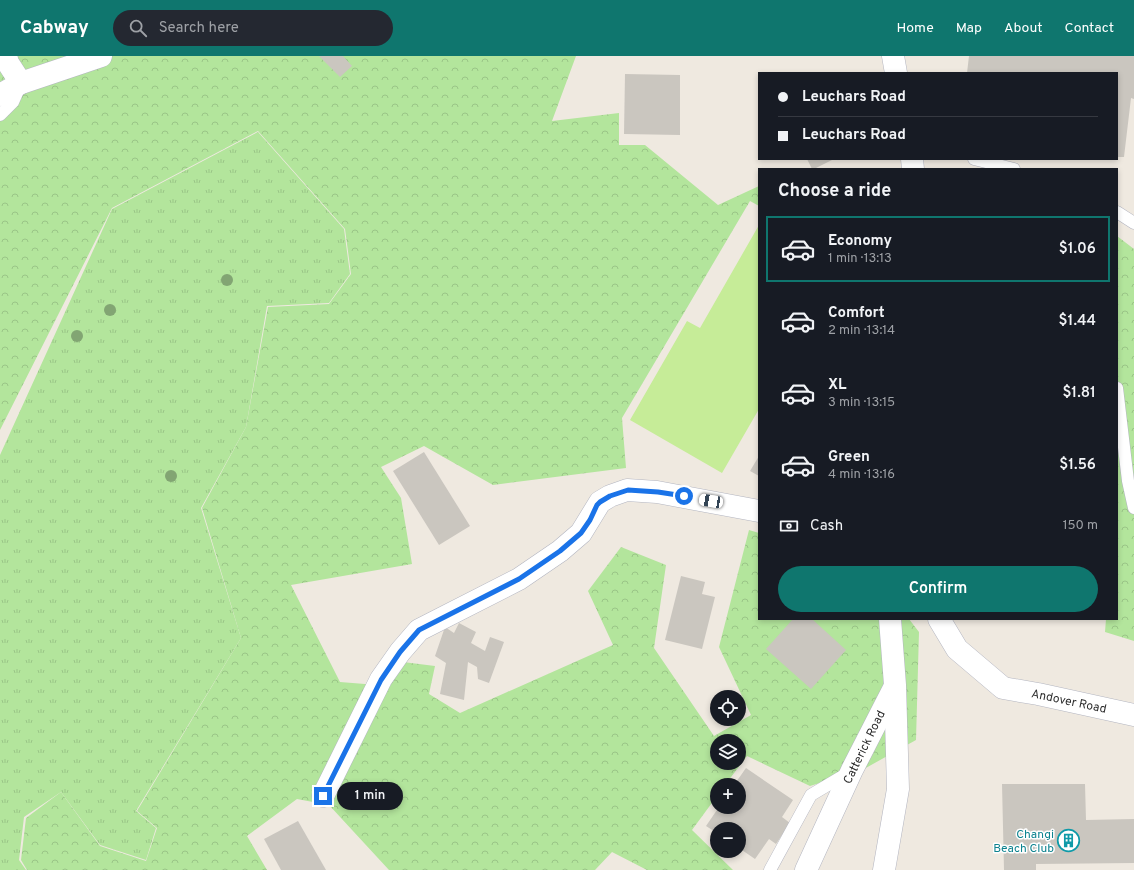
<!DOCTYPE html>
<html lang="en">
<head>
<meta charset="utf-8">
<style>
  :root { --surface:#171b24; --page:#242831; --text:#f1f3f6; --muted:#9ea1a6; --line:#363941; --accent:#0f766e }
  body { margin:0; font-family:Overpass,sans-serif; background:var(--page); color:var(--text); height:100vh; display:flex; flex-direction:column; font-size:15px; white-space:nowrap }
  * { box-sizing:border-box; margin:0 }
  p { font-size:13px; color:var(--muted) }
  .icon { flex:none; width:22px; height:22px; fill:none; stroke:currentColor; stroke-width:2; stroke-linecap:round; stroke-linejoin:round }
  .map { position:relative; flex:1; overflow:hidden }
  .side { position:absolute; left:758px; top:112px; width:360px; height:452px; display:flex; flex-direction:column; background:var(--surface); border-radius:0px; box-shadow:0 2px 6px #0003 }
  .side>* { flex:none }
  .hud { position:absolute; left:758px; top:16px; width:360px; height:88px; border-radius:0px; box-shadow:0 2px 6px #0003; display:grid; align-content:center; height:88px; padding:0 20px; background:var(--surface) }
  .buttons { position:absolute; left:710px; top:634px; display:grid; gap:8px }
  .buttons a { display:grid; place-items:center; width:36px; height:36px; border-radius:50%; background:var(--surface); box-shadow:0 2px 6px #0003; font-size:20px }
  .end { position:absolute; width:18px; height:18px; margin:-9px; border:5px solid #1a73e8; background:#fff; box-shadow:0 0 0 2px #fff }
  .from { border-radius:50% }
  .bubble { position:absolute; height:28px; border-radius:14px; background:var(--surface); box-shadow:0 2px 6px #0003; font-size:13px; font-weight:600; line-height:28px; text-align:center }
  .car { position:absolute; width:12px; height:24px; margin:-12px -6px; border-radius:5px; box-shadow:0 0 3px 1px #0007; background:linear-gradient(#fff 24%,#345 0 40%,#fff 0 76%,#345 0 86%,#fff 0) }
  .hud b { display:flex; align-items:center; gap:14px; height:38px; font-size:15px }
  .hud b+b { border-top:1px solid var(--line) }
  .hud i { width:10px; height:10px; background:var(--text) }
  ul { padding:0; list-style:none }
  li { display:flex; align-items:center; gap:12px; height:66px; margin:0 8px 6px; padding:0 12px; border:2px solid transparent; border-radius:0px }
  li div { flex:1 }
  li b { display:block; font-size:15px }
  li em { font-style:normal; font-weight:600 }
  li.current { border-color:var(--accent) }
  li>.icon { width:36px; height:36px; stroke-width:1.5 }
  h2 { padding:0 20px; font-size:18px; line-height:48px }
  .pay { display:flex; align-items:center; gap:10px; height:44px; padding:0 20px; font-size:15px }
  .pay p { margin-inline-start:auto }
  .action { display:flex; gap:8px; margin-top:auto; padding:8px 20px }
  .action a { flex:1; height:46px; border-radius:24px; background:var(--accent); color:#fff; font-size:16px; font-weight:600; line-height:46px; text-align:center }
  header { display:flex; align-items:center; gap:24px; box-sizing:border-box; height:56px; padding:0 20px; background:var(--accent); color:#fff }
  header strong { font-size:19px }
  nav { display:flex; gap:22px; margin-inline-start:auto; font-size:14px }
  .search { width:280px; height:36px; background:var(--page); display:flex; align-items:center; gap:10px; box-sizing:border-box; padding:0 14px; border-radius:22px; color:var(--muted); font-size:15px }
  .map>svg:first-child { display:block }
  .grass { fill:url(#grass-tufts) }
  .forest { fill:url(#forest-crowns); fill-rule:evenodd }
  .pitch { fill:#c6ec98 }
  .building { fill:#cac6bf }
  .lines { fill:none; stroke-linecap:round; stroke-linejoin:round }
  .service-casing { stroke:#b3b5c0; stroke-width:13 }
  .minor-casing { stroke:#b3b5c0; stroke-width:23 }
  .service { stroke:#fff; stroke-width:12 }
  .minor { stroke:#fff; stroke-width:22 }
  .tree { fill:#82a573 }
  .route { stroke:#1a73e8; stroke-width:5 }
  .labels { text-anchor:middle; stroke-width:3; stroke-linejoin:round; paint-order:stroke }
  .street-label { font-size:12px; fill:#2d2d2d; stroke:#fff }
  .culture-label { font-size:12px; fill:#0d838f; stroke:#fff; text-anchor:end }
</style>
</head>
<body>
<header>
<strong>Cabway</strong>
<div class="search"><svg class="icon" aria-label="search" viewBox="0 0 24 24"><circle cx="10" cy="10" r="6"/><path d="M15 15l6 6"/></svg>Search here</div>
<nav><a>Home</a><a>Map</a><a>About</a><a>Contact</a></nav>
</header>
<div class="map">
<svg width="1134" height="814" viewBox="0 0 1134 814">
  <defs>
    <pattern id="grass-tufts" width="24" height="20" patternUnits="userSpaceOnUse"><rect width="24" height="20" fill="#b3e59c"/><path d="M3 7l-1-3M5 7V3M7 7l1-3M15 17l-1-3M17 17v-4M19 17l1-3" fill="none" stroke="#9ac587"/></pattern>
    <pattern id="forest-crowns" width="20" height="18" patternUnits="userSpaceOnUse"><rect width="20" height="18" fill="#b3e59c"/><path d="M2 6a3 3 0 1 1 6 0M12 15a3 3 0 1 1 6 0" fill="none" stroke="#9ac587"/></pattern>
  </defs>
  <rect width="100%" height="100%" fill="#efe9e0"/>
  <polygon class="grass" points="258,76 344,173 350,218 329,247 267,250 246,371 201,452 241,582 136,755 156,772 146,804 100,789 61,736 24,761 19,804 26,814 0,814 0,399 112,153"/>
  <g class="forest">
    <path d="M0,0H576L552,65L619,57V89H645L718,149L759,130V150L750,145L622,362L626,412L493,429L424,390L381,411L401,442L412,508L291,529L340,626L390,630L403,606L435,610L429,638L460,657L613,589L588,535L621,491L666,509L654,592L714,680L751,659L719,591L749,474L759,477V563H909L919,576L916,684L864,713L810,730L747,700L725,729H717V740L692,774L733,814H647L612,796L595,814H389L329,749L297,743L247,780L267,814H27L21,804L26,762L61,736L100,790L146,805L157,772L137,755L241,582L202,452L246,371L268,251L329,248L351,218L345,173L258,75L112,152L0,374ZM717,685H739V707H717Z"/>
    <polygon points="1117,180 1134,193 1134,585 1105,576 1106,563 1117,563"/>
  </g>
  <polygon class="pitch" points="759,169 759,353 722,417 630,364 687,265 700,272"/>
  <g class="building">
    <polygon points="319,0 343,0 352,10 340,21"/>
    <polygon points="969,0 1134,0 1134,43 1131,42 1124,101 1117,101 1117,17 967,17"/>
    <polygon points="625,18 680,19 680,79 624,78"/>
    <polygon points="807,103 834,103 814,113 812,113"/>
    <polygon points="424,396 470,470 439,489 393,415"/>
    <polygon points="759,400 759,420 750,415"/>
    <polygon points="681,520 705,526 702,538 715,541 702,593 665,584"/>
    <polygon points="793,563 812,563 846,594 811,633 766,593"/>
    <polygon points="459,567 476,576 471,587 485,595 490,581 504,586 489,627 478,623 477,611 468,606 464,644 440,638 446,607 435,600 445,571 454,577"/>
    <polygon points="746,712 793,744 782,761 790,767 776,788 769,783 755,803 739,792 739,773 717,773 717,777 706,770 719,751 739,751 739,729 734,729"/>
    <polygon points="1002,728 1085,728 1086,764 1134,763 1134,807 1036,808 1036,814 1004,814"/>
    <polygon points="298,765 326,814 281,814 264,783"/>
  </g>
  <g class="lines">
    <defs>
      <g id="service">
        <polyline points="0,59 13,46 20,30"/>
        <polyline points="974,103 1014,113"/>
        <polyline points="1117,156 1134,167"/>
        <polyline points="1117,332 1128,425 1134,452"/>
        <polyline points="770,814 811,739 848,717"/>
      </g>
      <g id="minor">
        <polyline points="6,0 8,7 21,27"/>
        <polyline points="893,0 896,17"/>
        <polyline points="0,39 21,27 101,0"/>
        <polyline points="912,103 913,113"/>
        <polyline points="939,563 957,593 1003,632 1038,638 1134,659"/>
        <polyline points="323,740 381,623 400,596 419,574 519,523 560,495 581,477 600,446 610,440 627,434 657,436 759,455"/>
        <polyline points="806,814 852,714 894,632"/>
        <polyline points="884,814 898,733 895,629 890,563"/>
      </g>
    </defs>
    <use href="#service" class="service-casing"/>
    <use href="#minor" class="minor-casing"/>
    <use href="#service" class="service"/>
    <use href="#minor" class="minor"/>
  </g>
  <g class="tree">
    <circle cx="227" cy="224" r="6"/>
    <circle cx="110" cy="254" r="6"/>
    <circle cx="77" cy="280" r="6"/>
    <circle cx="171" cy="420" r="6"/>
  </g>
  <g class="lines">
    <polyline class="route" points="323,740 381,624 400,596 419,574 519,523 560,495 581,477 590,464 597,449 600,446 610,440 628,434 658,436 684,440"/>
  </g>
  <defs>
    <symbol id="building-ring" viewBox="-11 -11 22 22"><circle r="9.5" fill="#fff" stroke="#0f9aa8" stroke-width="1.5"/><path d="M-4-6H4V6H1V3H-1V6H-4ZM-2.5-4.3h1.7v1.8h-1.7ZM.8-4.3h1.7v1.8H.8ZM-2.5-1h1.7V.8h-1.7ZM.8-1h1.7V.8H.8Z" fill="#0f9aa8"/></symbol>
  </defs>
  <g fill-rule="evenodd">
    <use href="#building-ring" x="1056" y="772" width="25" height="25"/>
  </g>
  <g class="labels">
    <g class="street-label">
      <text transform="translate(1069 645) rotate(12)" y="4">Andover Road</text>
      <text transform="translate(864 691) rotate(-64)" y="4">Catterick Road</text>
    </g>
    <g class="culture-label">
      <text x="1054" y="782">Changi<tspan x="1054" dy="14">Beach Club</tspan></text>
    </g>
  </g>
</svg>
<div class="buttons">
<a><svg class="icon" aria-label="locate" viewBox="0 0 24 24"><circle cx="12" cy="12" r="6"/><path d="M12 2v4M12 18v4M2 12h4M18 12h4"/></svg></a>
<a><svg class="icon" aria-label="layers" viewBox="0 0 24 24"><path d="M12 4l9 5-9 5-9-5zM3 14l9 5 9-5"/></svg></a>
<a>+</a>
<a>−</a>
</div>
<i class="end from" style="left:684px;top:440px"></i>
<i class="end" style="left:323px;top:740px"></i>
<div class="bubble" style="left:337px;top:726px;width:66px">1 min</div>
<i class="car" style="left:711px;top:445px;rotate:280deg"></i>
<div class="hud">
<b><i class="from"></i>Leuchars Road</b>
<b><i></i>Leuchars Road</b>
</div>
<section class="side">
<h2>Choose a ride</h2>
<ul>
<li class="current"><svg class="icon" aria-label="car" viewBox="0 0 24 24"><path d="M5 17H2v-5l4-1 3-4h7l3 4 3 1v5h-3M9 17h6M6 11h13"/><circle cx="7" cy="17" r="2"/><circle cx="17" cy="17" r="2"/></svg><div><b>Economy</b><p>1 min · 13:13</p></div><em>$1.06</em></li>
<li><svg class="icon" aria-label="car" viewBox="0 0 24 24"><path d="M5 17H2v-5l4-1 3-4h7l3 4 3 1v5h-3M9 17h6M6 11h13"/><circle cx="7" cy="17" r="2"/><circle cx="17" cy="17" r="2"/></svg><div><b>Comfort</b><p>2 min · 13:14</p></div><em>$1.44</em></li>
<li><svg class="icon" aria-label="car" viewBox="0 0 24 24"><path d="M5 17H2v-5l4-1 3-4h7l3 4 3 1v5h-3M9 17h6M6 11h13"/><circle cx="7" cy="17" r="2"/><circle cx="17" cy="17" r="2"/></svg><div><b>XL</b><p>3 min · 13:15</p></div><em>$1.81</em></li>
<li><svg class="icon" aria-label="car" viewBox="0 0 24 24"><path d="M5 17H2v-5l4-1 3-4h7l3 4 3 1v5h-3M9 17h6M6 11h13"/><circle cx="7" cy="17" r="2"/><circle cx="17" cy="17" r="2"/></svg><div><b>Green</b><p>4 min · 13:16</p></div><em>$1.56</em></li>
</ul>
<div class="pay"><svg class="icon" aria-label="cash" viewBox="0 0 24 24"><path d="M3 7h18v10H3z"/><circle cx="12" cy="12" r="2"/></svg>Cash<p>150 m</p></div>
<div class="action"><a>Confirm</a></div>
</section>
</div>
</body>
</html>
